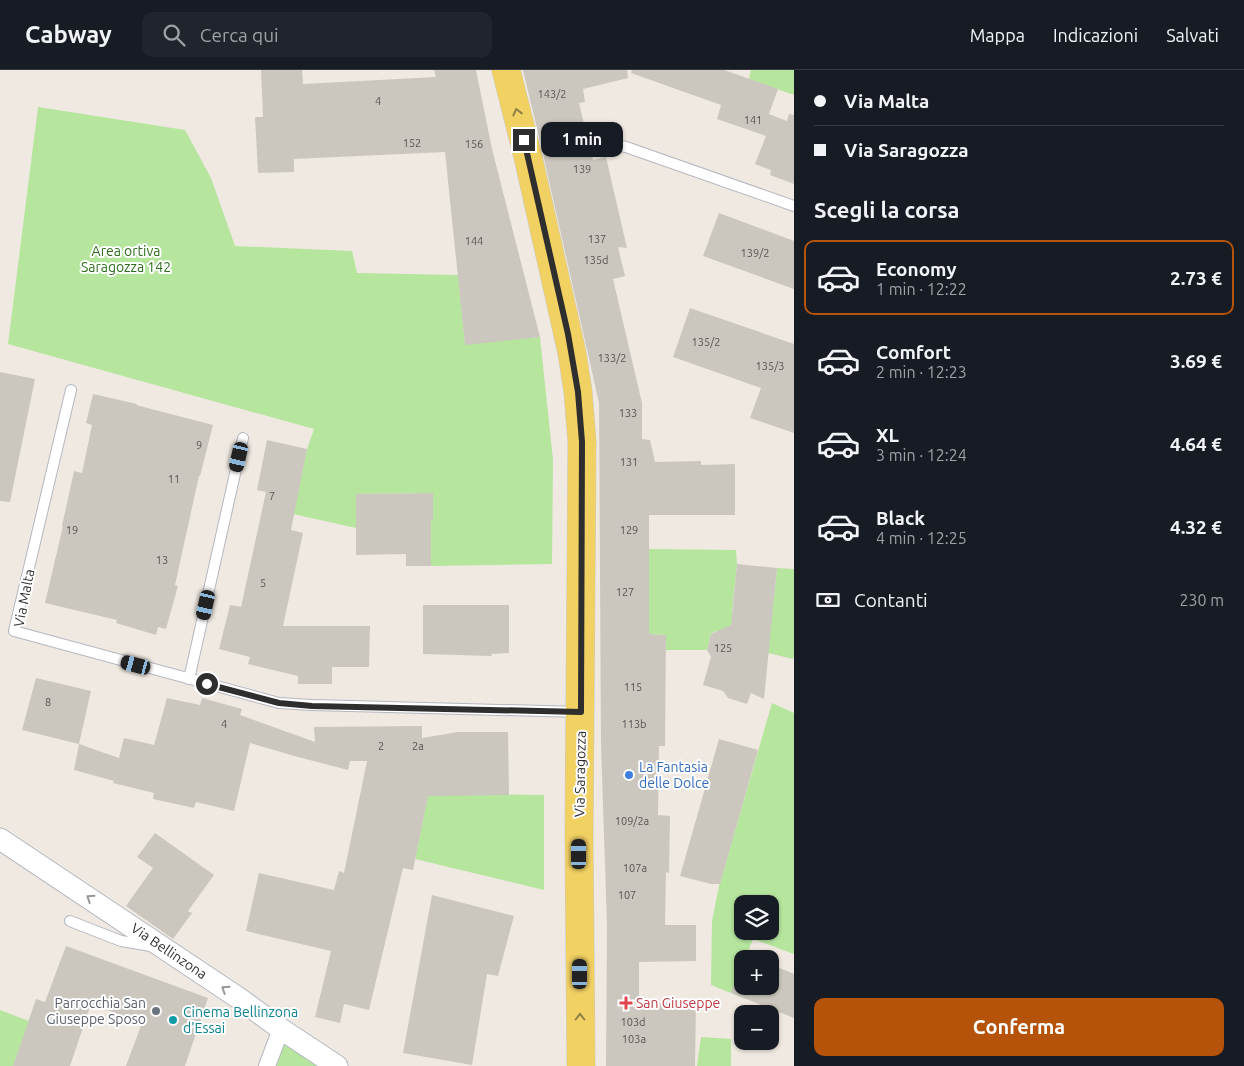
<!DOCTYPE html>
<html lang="it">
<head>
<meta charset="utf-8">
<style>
  :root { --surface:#171b24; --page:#20242c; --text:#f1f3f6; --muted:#9ea1a6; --line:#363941; --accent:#b45309 }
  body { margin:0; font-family:Ubuntu,sans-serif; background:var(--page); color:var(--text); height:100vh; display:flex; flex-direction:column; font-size:19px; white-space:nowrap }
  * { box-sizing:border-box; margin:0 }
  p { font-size:16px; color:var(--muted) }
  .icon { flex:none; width:28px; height:28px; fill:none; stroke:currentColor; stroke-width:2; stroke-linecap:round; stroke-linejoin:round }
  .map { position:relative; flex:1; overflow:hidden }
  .drawer { display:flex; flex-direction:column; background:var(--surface); width:450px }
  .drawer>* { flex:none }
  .hud { display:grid; align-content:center; height:110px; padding:0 20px; background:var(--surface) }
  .controls { position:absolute; left:734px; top:825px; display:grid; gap:10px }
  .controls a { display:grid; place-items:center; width:45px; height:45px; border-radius:10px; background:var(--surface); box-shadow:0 1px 4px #0004; font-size:25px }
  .end { position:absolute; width:22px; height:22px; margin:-11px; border:6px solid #2e2e2e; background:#fff; box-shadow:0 0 0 2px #fff }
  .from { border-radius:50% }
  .bubble { position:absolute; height:35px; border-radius:10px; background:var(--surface); box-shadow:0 1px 4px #0004; font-size:16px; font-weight:700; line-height:35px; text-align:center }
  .car { position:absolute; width:15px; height:30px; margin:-15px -8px; border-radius:6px; box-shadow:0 0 4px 1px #0007; background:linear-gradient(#222 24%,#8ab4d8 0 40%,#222 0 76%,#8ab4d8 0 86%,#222 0) }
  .hud b { display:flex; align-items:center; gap:18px; height:48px; font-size:19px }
  .hud b+b { border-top:1px solid var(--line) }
  .hud i { width:12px; height:12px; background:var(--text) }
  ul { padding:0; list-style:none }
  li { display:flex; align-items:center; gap:15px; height:75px; margin:0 10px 8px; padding:0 10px; border:2px solid transparent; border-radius:10px }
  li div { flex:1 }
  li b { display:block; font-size:19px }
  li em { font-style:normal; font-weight:700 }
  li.active { border-color:var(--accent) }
  li>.icon { width:45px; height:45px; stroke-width:1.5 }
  h2 { padding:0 20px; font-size:22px; line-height:60px }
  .pay { display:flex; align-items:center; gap:12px; height:55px; padding:0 20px; font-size:19px }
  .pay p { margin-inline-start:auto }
  .cta { display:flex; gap:10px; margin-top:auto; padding:10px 20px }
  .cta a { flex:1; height:58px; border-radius:10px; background:var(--accent); color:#fff; font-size:20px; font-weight:700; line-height:58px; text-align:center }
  header { display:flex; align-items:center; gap:30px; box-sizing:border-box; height:70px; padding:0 25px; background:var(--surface); border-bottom:1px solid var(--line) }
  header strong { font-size:24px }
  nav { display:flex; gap:28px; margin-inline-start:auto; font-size:18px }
  .search { width:350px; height:45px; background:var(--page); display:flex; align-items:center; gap:12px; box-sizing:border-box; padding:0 18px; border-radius:10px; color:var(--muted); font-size:19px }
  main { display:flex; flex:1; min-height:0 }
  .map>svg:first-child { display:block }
  .green { fill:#b6e59e; fill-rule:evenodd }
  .building { fill:#cbc7bf }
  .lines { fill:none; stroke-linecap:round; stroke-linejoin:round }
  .service-casing { stroke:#b4b7c1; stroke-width:12 }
  .pedestrian-casing { stroke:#b4b7c1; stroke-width:18 }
  .minor-casing { stroke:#b4b7c1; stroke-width:23 }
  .primary-casing { stroke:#c9c9c9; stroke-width:29 }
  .service { stroke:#fff; stroke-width:10 }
  .pedestrian { stroke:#fff; stroke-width:16 }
  .minor { stroke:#fff; stroke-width:21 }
  .primary { stroke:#f2d163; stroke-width:28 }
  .oneway { stroke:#908048 }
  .oneway2 { stroke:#969696 }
  .route { stroke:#2e2e2e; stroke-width:6 }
  .shop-dot { fill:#3f7fe0; stroke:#fff; stroke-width:2 }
  .health-dot { fill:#e0444e; stroke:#fff; stroke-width:2 }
  .worship-dot { fill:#6b7280; stroke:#fff; stroke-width:2 }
  .culture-dot { fill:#0f9aa8; stroke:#fff; stroke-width:2 }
  .labels { text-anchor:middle; stroke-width:4; stroke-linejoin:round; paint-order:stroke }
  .number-label { font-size:11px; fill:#555452 }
  .park-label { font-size:14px; fill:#2c6e1b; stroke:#fff }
  .street-label { font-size:14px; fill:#2e2e2e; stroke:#fff }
  .shop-label { font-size:14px; fill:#366cbe; stroke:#fff; text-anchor:start }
  .worship-label { font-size:14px; fill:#5b616d; stroke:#fff; text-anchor:end }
  .health-label { font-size:14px; fill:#be3a42; stroke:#fff; text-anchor:start }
  .culture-label { font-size:14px; fill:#0d838f; stroke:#fff; text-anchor:start }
</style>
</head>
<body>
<header>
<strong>Cabway</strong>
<div class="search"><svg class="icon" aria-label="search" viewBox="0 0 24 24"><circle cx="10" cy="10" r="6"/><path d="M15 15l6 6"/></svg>Cerca qui</div>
<nav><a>Mappa</a><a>Indicazioni</a><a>Salvati</a></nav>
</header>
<main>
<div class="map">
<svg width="794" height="996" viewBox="0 0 794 996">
  <rect width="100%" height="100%" fill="#efe9e1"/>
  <g class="green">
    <polygon points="751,0 794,0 794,25 749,9"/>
    <polygon points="38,37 185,60 211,108 235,176 352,181 357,203 458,205 465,274 540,267 553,390 552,494 431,496 431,450 433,450 433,423 356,424 356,458 293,444 307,379 314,359 8,274"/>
    <polygon points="649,479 736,480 737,494 732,542 772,546 777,498 794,499 794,586 793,589 764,582 740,568 716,561 711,564 707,580 666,580 666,565 649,564"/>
    <path d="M772,633L794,643V884L753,869L745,889H742V894L731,923L711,915L712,851L719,816ZM742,834H770V861H742Z"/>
    <polygon points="392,723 544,725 544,820 415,789 427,730"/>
    <polygon points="0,940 29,951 13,996 0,996"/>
    <polygon points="701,967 731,969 731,996 697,996"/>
    <polygon points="277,968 319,996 267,996"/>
  </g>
  <g class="building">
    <polygon points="261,0 302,0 303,14 436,7 434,0 476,0 492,79 540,267 465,275 445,82 294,89 294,102 258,103 255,47 263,47"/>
    <polygon points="523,0 627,0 628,8 583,19 585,32 579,33 587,66 579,68 577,74 581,79 590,79 593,90 606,87 627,178 618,177 625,206 613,209 642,333 642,369 650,370 655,392 701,391 701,395 735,394 735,445 649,445 649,564 666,565 665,676 659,676 658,745 670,746 669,803 666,802 665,855 696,855 696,891 639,892 639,933 696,933 695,996 606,996 607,855 601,675 599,333 543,84"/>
    <polygon points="632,0 724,0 778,19 769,44 787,51 789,44 794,45 794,114 770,105 771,100 755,94 766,66 717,49 721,35 631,3"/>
    <polygon points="719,143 794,171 794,219 703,186"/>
    <polygon points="690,238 794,274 794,363 750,348 761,318 673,287"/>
    <polygon points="0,302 35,309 10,432 0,431"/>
    <polygon points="93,324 137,334 136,335 213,355 200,406 199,406 175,515 178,516 166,559 158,557 156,565 116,553 117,550 45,533 63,456 62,456 74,401 82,403 92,355 86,353"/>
    <polygon points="267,370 307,379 291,460 303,463 283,556 370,556 369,597 332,597 332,614 298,614 298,606 248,594 250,587 219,579 230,535 241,537 266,422 257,420"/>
    <polygon points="433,423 433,450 431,450 431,496 406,496 406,484 356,485 356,424"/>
    <polygon points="737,494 777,498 764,629 751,623 747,634 728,628 723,621 703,615 711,587 707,580 711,564 731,555"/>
    <polygon points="423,535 509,535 509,583 491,584 492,586 423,584"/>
    <polygon points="36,608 91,621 79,674 22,660"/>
    <polygon points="167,628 200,635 202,628 242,639 240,645 315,672 314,657 422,656 422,668 458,662 508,662 509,725 428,726 413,800 403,798 369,940 344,934 340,953 315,947 331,881 246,861 259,803 334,820 339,801 344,803 367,691 350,691 348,700 298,687 250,673 234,741 196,732 194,738 153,729 154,723 113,713 114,711 74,700 79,674 119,688 124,668 154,675"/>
    <polygon points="719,669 758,680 720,814 711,814 680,806"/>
    <polygon points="155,763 214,805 188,841 192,843 173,869 126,836 153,798 137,787"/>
    <polygon points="432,825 514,846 498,906 487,904 472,995 403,983"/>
    <polygon points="66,876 208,928 185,996 126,996 142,953 91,934 70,996 13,996 36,929 45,932"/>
    <polygon points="742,894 742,916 770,916 770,894 794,904 794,948 731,923"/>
  </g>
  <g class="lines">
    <defs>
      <g id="service">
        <polyline points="584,73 596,71 626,77 794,136"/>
        <polyline points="71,320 14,561 279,633 312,635 580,642"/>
        <polyline points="189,609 243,368"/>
        <polyline points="70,851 121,871 151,876"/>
      </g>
      <polyline id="pedestrian" points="267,996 281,959"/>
      <polyline id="minor" points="0,769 240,929 281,959 337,996"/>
      <polyline id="primary" points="506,0 528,87 572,283 578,322 582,372 579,768 581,996"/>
    </defs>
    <use href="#service" class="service-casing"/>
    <use href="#pedestrian" class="pedestrian-casing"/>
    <use href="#minor" class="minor-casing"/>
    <use href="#primary" class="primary-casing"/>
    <use href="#service" class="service"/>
    <use href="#pedestrian" class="pedestrian"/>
    <use href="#minor" class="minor"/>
    <use href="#primary" class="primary"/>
  </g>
  <defs><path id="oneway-chevron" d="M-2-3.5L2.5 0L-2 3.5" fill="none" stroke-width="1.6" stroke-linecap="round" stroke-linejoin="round" transform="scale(1.25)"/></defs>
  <g class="oneway">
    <use href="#oneway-chevron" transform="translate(517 42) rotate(-104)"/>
    <use href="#oneway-chevron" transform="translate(580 947) rotate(-90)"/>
  </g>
  <g class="oneway2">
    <use href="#oneway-chevron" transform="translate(90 828) rotate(-146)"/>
    <use href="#oneway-chevron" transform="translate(225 919) rotate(-146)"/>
  </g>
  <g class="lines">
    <polyline class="route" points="207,614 279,633 312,636 581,642 582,372 578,322 568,264 524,70"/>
  </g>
  <circle class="shop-dot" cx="629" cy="705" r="5"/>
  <path class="health-dot" d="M623.5 925.5h5v5h5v5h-5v5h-5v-5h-5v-5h5z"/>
  <circle class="worship-dot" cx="156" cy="941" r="5"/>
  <circle class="culture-dot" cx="173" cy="950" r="5"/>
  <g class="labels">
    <g class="number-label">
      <text x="552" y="28">143/2</text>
      <text x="378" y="35">4</text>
      <text x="753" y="54">141</text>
      <text x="412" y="77">152</text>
      <text x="474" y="78">156</text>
      <text x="582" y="103">139</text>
      <text x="597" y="173">137</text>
      <text x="474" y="175">144</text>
      <text x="755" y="187">139/2</text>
      <text x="596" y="194">135d</text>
      <text x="706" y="276">135/2</text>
      <text x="612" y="292">133/2</text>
      <text x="770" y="300">135/3</text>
      <text x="628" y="347">133</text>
      <text x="199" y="379">9</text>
      <text x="629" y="396">131</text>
      <text x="174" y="413">11</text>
      <text x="272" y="430">7</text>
      <text x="72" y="464">19</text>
      <text x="629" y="464">129</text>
      <text x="162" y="494">13</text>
      <text x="263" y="517">5</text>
      <text x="625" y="526">127</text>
      <text x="723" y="582">125</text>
      <text x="633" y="621">115</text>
      <text x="48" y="636">8</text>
      <text x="224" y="658">4</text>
      <text x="634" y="658">113b</text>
      <text x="381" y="680">2</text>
      <text x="418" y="680">2a</text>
      <text x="632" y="755">109/2a</text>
      <text x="635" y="802">107a</text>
      <text x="627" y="829">107</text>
      <text x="633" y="956">103d</text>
      <text x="634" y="973">103a</text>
    </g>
    <g class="park-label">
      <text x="126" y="186">Area ortiva<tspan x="126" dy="16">Saragozza 142</tspan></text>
    </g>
    <g class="street-label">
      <text transform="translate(24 528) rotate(-79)" y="5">Via Malta</text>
      <text transform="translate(580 704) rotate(-89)" y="5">Via Saragozza</text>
      <text transform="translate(169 881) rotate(34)" y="5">Via Bellinzona</text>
    </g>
    <g class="shop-label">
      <text x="639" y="702">La Fantasia<tspan x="639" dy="16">delle Dolce</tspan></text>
    </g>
    <g class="worship-label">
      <text x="146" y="938">Parrocchia San<tspan x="146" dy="16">Giuseppe Sposo</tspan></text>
    </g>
    <g class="health-label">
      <text x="636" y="938">San Giuseppe</text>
    </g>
    <g class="culture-label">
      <text x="183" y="947">Cinema Bellinzona<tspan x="183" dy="16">d'Essai</tspan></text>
    </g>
  </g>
</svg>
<div class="controls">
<a><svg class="icon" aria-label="layers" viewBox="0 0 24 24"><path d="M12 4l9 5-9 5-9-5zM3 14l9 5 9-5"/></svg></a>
<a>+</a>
<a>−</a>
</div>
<i class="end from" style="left:207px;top:614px"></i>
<i class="end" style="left:524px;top:70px"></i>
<div class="bubble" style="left:541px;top:52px;width:82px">1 min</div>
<i class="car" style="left:239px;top:387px;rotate:193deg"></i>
<i class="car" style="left:206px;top:535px;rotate:193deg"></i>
<i class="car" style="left:136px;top:595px;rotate:285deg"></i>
<i class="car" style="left:579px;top:784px;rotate:0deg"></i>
<i class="car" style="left:580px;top:904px;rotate:0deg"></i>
</div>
<section class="drawer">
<div class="hud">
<b><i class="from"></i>Via Malta</b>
<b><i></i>Via Saragozza</b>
</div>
<h2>Scegli la corsa</h2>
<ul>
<li class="active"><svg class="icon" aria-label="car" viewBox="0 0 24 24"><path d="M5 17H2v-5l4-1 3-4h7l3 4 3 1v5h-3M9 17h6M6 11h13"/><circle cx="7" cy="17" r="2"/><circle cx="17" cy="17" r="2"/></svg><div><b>Economy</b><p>1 min · 12:22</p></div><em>2.73 €</em></li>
<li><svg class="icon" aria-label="car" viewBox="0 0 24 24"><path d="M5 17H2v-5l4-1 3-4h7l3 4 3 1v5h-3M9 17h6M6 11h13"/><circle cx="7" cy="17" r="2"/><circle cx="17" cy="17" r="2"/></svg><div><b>Comfort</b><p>2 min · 12:23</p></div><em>3.69 €</em></li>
<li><svg class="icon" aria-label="car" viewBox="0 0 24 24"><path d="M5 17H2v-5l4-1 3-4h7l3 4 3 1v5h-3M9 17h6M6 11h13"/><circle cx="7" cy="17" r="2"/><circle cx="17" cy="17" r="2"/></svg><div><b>XL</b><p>3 min · 12:24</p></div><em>4.64 €</em></li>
<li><svg class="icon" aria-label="car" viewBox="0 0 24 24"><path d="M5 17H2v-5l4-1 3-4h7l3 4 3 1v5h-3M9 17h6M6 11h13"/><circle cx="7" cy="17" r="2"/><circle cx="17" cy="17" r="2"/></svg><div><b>Black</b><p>4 min · 12:25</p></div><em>4.32 €</em></li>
</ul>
<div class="pay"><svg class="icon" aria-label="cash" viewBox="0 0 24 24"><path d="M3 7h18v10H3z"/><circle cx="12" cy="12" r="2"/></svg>Contanti<p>230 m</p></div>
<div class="cta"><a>Conferma</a></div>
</section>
</main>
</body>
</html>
